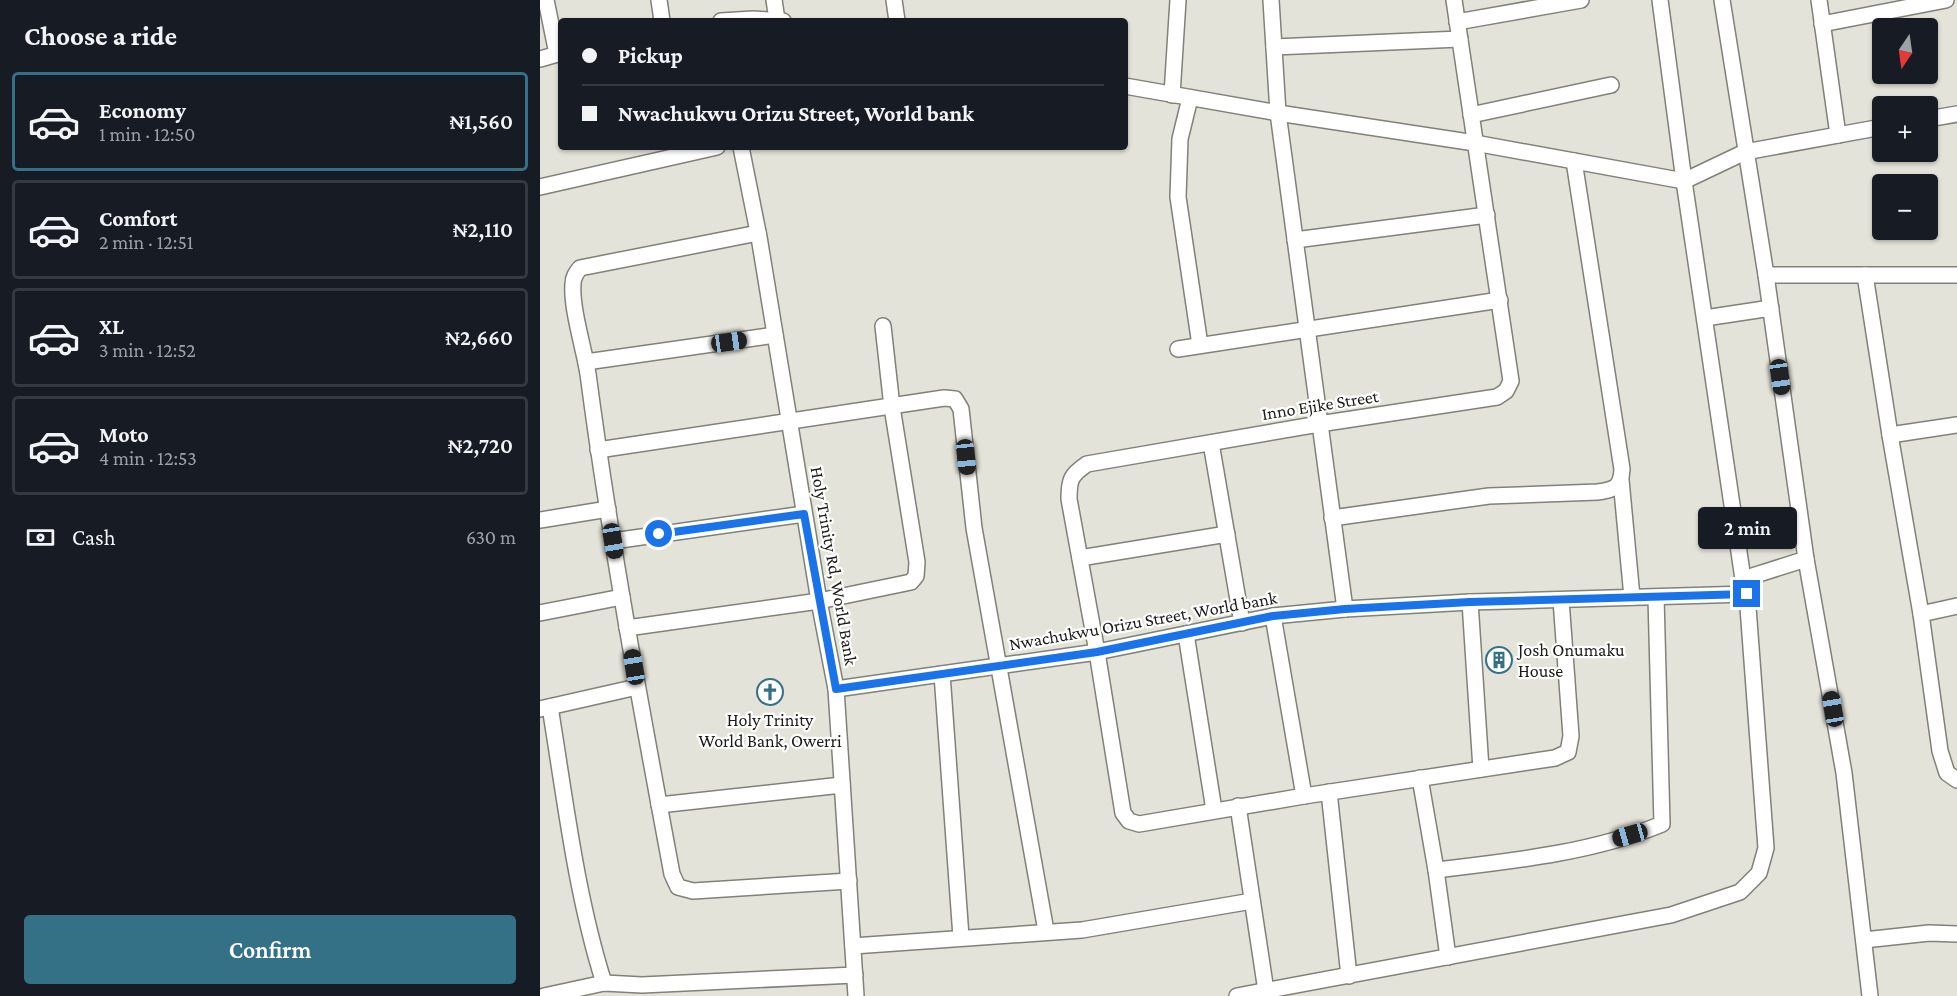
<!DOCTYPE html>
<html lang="en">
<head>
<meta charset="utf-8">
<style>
  :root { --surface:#171b24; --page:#242831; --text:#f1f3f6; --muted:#9ea1a6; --line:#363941; --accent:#347187 }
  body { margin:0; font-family:"Crimson Pro",serif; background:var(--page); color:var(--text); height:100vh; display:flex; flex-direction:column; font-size:22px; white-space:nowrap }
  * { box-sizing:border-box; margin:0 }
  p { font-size:20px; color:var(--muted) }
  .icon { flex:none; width:33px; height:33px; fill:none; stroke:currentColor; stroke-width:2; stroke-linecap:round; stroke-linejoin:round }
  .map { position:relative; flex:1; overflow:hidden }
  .details { display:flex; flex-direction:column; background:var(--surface); width:540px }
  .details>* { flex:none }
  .hud { position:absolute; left:18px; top:18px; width:570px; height:132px; border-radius:6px; box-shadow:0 2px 4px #0004; display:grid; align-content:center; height:132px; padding:0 24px; background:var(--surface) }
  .needle { width:39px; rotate:193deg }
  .fabs { position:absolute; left:1332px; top:18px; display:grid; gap:12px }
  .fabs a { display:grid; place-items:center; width:66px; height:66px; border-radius:6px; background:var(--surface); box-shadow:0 2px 4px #0004; font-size:30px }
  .end { position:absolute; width:27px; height:27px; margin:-14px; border:8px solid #1a73e8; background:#fff; box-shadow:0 0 0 3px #fff }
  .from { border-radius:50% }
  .bubble { position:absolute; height:42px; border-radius:6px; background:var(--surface); box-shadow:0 2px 4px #0004; font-size:20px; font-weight:600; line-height:42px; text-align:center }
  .car { position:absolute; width:18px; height:36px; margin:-18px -9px; border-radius:8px; box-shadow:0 0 4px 2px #0007; background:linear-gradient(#222 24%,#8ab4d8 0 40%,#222 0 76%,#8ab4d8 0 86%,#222 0) }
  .hud b { display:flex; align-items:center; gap:21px; height:57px; font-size:22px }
  .hud b+b { border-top:2px solid var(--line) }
  .hud i { width:15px; height:15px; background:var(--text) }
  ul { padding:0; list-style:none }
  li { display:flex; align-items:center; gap:18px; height:99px; margin:0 12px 9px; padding:0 12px; border:3px solid var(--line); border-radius:6px }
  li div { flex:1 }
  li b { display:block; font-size:22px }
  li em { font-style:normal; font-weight:600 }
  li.current { border-color:var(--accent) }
  li>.icon { width:54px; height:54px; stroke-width:1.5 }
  h2 { padding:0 24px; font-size:27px; line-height:72px }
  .pay { display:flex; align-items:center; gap:15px; height:66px; padding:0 24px; font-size:22px }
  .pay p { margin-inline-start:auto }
  .action { display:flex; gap:12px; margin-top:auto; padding:12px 24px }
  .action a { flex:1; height:69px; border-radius:6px; background:var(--accent); color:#fff; font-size:24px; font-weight:600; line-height:69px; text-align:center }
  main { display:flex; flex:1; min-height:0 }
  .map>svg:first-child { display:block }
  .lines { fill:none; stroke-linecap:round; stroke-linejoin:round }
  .street-casing { stroke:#818178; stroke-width:18 }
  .street { stroke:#fff; stroke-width:15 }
  .route { stroke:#1a73e8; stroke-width:8 }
  .labels { text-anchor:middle; stroke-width:4.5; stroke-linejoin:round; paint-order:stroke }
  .street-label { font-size:18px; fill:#1b1b17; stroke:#fff }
  .poi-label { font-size:18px; fill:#1b1b17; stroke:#fff; text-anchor:start }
</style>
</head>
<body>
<main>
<section class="details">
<h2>Choose a ride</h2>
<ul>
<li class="current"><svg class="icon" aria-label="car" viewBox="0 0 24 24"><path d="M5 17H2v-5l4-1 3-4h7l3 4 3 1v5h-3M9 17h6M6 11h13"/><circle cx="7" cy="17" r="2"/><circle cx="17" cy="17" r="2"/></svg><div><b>Economy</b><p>1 min · 12:50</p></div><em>₦1,560</em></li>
<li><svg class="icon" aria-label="car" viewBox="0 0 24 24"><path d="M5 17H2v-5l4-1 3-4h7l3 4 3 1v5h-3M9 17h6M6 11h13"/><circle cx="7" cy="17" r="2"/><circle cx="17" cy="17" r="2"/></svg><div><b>Comfort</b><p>2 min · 12:51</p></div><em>₦2,110</em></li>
<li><svg class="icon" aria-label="car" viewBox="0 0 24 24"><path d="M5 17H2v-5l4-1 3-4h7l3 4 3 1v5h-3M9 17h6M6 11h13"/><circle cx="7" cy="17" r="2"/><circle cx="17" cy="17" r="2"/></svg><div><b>XL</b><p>3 min · 12:52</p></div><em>₦2,660</em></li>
<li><svg class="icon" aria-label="car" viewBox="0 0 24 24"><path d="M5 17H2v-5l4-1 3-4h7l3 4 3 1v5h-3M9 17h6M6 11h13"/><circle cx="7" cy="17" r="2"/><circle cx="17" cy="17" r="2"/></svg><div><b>Moto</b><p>4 min · 12:53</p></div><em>₦2,720</em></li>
</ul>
<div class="pay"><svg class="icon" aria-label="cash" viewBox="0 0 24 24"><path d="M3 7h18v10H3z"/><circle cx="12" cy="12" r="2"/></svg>Cash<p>630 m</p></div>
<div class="action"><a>Confirm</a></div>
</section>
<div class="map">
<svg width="1417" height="996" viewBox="0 0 1417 996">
  <rect width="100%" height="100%" fill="#e3e3d9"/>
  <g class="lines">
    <defs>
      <g id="street">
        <polyline points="6,0 17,54"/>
        <polyline points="119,0 122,21"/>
        <polyline points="234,0 237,20"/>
        <polyline points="354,0 357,21"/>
        <polyline points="731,0 738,113 805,609"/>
        <path d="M914,0L971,381L966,391L957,397L779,424L547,464C531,475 529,479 529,499L557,652L583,813L589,821L599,824L764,796L1015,758L1028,752L1031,736L1021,600"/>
        <polyline points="1182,0 1226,275 1266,559 1304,773 1330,996"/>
        <polyline points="1279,0 1298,135"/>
        <polyline points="181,21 213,19 243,21"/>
        <polyline points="917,22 1041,0"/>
        <polyline points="1282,24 1406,0"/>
        <polyline points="734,47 920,39"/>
        <polyline points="0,59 21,53"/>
        <polyline points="585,86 738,113 935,143 1144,181 1205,152 1342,127"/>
        <polyline points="632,95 638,0"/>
        <polyline points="650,98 640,139 638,197 660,345"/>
        <polyline points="931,115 1071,85"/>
        <polyline points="1388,119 1417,114"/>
        <polyline points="201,147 219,237 279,601 296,689 316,996"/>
        <polyline points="0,187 177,147"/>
        <path d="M218,233L40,268C36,273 33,277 33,284C31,308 44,348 48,374C70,541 101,708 132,874L138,887L153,891L309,881"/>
        <polyline points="755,240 947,215"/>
        <polyline points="1226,275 1417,275"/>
        <polyline points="1325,275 1350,435 1381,614 1400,751 1407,773 1417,780"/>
        <polyline points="1165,318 1231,308"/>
        <polyline points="638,349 960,300"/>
        <polyline points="46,362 235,335"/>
        <polyline points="1350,435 1417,425"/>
        <polyline points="671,443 702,623"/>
        <polyline points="58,450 404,398 415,399 421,409 434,528 506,931"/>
        <polyline points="1081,480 1092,597"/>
        <path d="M792,518L949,496L1058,492C1075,489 1081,488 1082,469L1034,161"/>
        <polyline points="0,520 68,509"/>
        <polyline points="73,541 264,514"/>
        <polyline points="540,558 687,534"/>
        <polyline points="1203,579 1266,559"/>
        <polyline points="930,602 941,769"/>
        <polyline points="0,613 82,597"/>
        <polyline points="1381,614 1417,606"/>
        <polyline points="733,616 764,796"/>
        <polyline points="87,628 279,601 371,582 376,576 377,562 352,407 343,326"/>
        <polyline points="646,634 674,810"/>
        <polyline points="402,674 421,937"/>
        <polyline points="296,689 557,652 733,616 805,609 930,602 1207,594"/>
        <path d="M10,707C25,798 36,895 64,983"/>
        <polyline points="0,709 97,687"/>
        <polyline points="880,778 896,870 908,957"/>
        <polyline points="789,792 809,976"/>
        <polyline points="119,805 302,785"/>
        <polyline points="698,806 726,991"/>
        <path d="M896,870C972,861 1052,853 1122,824L1116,597"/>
        <polyline points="1324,940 1389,933 1417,934"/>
        <polyline points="313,946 542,930 712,901"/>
        <polyline points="4,996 64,983 102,985 315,975"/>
        <polyline points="697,996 1131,915 1200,892 1219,873 1226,848 1207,594 1203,579 1144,181 1120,0"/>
      </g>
    </defs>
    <use href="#street" class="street-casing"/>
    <use href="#street" class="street"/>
  </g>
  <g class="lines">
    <polyline class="route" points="119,534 264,514 296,689 557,652 733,616 805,609 930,602 1207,594"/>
  </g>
  <defs>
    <symbol id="building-ring" viewBox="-11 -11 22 22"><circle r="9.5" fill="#fff" stroke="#347187" stroke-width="1.5"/><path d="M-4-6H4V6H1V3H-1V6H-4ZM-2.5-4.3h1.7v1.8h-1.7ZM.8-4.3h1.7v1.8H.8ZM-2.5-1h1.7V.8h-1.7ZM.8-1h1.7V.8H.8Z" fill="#347187"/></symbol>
    <symbol id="church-ring" viewBox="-11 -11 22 22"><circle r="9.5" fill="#fff" stroke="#347187" stroke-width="1.5"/><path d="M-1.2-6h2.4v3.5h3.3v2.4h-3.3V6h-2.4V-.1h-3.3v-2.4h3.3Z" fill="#347187"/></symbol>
  </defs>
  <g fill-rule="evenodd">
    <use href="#building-ring" x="944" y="645" width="30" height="30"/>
    <use href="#church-ring" x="215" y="677" width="30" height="30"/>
  </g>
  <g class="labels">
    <g class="street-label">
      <text transform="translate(780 405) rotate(-9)" y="6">Inno Ejike Street</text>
      <text transform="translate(294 566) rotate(80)" y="6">Holy Trinity Rd, World Bank</text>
      <text transform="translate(603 621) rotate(-10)" y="6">Nwachukwu Orizu Street, World bank</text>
    </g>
    <g class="poi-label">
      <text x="978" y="656">Josh Onumaku<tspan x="978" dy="21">House</tspan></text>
      <text x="230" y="726" text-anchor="middle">Holy Trinity<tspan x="230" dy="21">World Bank, Owerri</tspan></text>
    </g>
  </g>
</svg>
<div class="fabs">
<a><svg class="needle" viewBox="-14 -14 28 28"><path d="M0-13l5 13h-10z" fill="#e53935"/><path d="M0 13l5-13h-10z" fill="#9ea1a6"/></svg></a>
<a>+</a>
<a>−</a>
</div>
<i class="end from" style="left:119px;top:534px"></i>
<i class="end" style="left:1207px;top:594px"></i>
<div class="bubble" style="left:1158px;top:507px;width:99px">2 min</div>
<i class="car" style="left:189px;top:342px;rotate:82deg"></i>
<i class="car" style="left:1240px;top:377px;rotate:172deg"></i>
<i class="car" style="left:426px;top:457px;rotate:174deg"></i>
<i class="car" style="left:73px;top:541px;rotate:171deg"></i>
<i class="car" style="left:94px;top:667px;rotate:351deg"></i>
<i class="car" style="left:1293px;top:709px;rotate:350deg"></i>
<i class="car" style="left:1090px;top:835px;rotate:254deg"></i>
<div class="hud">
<b><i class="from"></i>Pickup</b>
<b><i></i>Nwachukwu Orizu Street, World bank</b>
</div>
</div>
</main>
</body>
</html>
